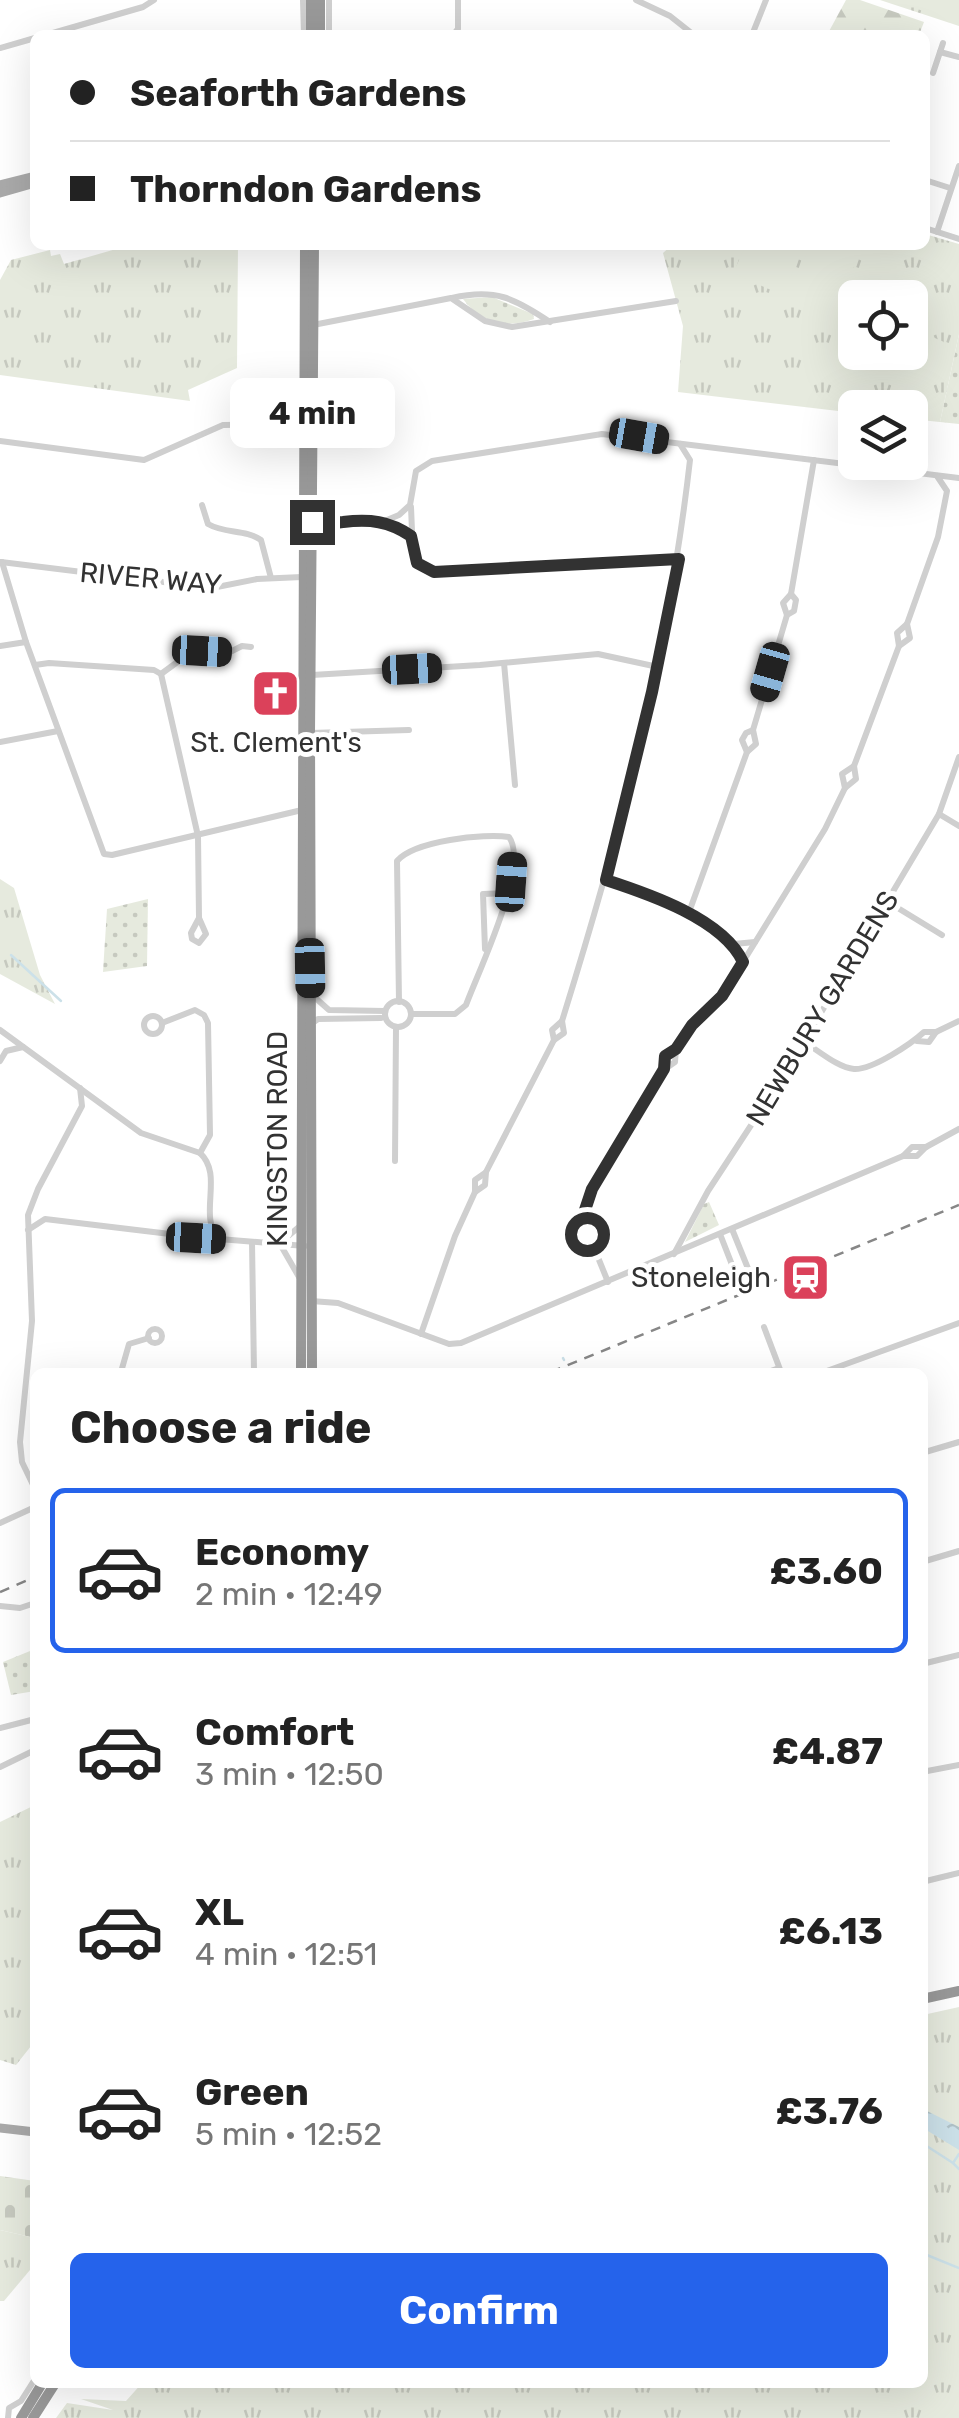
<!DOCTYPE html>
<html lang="en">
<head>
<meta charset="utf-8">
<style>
  :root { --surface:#fff; --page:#f2f2f2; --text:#222; --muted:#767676; --line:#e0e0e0; --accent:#2563eb }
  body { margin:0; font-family:Rubik,sans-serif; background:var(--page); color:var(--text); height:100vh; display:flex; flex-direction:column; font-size:38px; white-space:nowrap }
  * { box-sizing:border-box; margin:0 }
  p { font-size:32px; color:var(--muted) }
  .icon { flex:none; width:55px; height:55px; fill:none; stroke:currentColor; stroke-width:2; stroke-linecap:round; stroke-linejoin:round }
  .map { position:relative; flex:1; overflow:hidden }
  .details { position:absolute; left:30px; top:1368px; width:898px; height:1020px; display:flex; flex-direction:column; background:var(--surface); border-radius:15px; box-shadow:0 10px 40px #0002 }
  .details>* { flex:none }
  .top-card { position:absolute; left:30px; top:30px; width:900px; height:220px; border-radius:15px; box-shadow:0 10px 40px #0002; display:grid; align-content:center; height:220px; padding:0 40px; background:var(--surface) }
  .buttons { position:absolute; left:838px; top:280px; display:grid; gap:20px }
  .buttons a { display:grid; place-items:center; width:90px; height:90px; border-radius:15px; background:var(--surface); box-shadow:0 10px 40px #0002; font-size:50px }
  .end { position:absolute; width:45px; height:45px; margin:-22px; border:12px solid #323232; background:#fff; box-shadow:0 0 0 5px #fff }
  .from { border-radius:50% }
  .bubble { position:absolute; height:70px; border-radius:15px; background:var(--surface); box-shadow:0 10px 40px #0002; font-size:32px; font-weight:700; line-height:70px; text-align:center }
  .car { position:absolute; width:30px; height:60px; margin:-30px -15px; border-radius:12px; box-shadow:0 0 8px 2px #0007; background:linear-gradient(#222 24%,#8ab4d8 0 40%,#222 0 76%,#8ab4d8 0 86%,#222 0) }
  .top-card b { display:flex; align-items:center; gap:35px; height:95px; font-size:38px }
  .top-card b+b { border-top:2px solid var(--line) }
  .top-card i { width:25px; height:25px; background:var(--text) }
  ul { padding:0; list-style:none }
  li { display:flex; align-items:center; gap:30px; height:165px; margin:0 20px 15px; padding:0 20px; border:5px solid transparent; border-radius:15px }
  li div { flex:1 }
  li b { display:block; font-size:38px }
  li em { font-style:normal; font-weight:700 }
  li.current { border-color:var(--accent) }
  li>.icon { width:90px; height:90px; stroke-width:1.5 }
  h2 { padding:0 40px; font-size:45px; line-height:120px }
  .cta { display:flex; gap:20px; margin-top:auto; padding:20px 40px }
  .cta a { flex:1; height:115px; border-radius:15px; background:var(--accent); color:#fff; font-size:40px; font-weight:700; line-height:115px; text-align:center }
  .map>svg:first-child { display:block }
  .grass { fill:url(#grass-dots) }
  .forest { fill:url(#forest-firs) }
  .cemetery { fill:url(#cemetery-stones) }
  .park { fill:url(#park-tufts); fill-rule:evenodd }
  .pitch { fill:#e6eade }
  .water { fill:url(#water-ripples) }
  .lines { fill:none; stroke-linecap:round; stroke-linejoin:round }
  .stream { stroke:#cce1e9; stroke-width:2.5 }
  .minor { stroke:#cfcfcf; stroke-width:6 }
  .major { stroke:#aaa; stroke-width:9 }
  .highway { stroke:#999; stroke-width:10 }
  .rail { stroke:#878787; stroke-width:2.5; stroke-dasharray:10 8; stroke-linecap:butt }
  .route { stroke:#323232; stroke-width:12 }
  .labels { text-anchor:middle; stroke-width:10; stroke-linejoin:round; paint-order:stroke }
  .street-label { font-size:28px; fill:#323232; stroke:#fff }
  .poi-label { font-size:28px; fill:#323232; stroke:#fff }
</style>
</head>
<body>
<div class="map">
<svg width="959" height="2418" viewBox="0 0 959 2418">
  <defs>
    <pattern id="grass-dots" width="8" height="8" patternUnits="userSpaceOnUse" patternTransform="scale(2.5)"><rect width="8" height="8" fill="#e6eade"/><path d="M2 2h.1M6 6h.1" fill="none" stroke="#c6c9bf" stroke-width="1.8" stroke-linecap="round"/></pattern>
    <pattern id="forest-firs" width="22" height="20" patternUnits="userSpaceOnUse" patternTransform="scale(2.5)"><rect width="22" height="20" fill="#e6eade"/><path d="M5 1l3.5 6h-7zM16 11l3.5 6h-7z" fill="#c6c9bf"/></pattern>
    <pattern id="cemetery-stones" width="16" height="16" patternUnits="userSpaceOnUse" patternTransform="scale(2.5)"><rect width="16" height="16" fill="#e6eade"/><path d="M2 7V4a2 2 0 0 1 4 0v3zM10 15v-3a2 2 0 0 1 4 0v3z" fill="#c6c9bf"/></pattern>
    <pattern id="park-tufts" width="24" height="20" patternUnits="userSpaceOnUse" patternTransform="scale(2.5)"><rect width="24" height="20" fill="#e6eade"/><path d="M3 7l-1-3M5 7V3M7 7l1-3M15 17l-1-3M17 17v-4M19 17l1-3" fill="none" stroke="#c6c9bf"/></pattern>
    <pattern id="water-ripples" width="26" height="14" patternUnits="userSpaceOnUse" patternTransform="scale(2.5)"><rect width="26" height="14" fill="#cce1e9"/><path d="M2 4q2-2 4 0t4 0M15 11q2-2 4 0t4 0" fill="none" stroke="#b0c2c8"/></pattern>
  </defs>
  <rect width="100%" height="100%" fill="#fff"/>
  <g class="grass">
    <path d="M492,297L533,314L534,319C507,329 480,323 463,299Z"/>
    <polygon points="959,334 959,424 940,422"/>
    <polygon points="148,899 147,966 103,972 107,909"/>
    <polygon points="709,1202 719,1225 685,1242 704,1204"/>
    <polygon points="35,1649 35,1691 11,1695 3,1662"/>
  </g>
  <polygon class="forest" points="846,0 860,0 924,22 919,35 827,35"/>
  <polygon class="cemetery" points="0,2176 35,2181 35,2238 0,2230"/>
  <g class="park">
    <polygon points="880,0 959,0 959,26"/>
    <path d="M925,234L959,244V334L940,422L910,419V408H855V413L678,392L683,326L663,253L672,245H925ZM855,298H910V352H855Z"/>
    <polygon points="130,245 238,245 237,368 188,390 190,401 0,375 0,280 11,260 50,250 51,256 60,254 64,264"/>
    <polygon points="0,879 14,888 40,975 55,1004 0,974"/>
    <polygon points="35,1805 35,2041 16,2065 0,2060 0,1822"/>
    <polygon points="959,2007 959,2418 56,2418 67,2403 113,2410 81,2399 126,2401 143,2382 922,2382 923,2015"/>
    <polygon points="0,2230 35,2238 35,2264 4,2301 0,2301"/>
  </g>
  <g class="pitch">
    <polygon points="746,245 805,245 782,295 733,273"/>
    <polygon points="811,245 864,245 831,317 787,296"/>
    <polygon points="899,280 931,293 919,323 910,319 910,298 891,297"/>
    <polygon points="910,327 944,342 929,376 894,361 898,353 910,352"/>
  </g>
  <polygon class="water" points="923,2109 959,2127 959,2150 923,2128"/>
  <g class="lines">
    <g class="stream">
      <polyline points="11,955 61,1001"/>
      <polyline points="563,1358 564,1360"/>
      <polyline points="922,2143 953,2163"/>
      <polyline points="959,2154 953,2163 959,2169"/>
      <polyline points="922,2253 959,2268"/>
    </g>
    <g class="minor">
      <polyline points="303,0 304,35"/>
      <polyline points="636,0 670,16 694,35"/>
      <polyline points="46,35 143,7 154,0"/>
      <polyline points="329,35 329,0"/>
      <polyline points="453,35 458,29 458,0"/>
      <polyline points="752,35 766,0"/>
      <polyline points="0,48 35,38"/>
      <polyline points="940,52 959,57"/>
      <polyline points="933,73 943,43"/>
      <polyline points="925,180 950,188"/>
      <polyline points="925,228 959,239"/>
      <polyline points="937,232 959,166"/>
      <path d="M452,298C495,288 514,298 550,322"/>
      <polyline points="313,325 451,298 485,321 512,327 676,301"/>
      <polyline points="0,441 144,460 223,425 303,424"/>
      <path d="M202,505L208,524C225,534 245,529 261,540L271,578"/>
      <polyline points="309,505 342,521"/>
      <polyline points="310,521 321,526 382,522 399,515 410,505 416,471 432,461 602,434 959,478"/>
      <path d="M388,521L411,537C414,554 413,567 434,572L679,559"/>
      <polyline points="409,535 412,531 411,507"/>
      <polyline points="1,562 212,588 257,579 302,577"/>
      <polyline points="2,562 26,642 104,854 112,855 302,810"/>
      <polyline points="787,615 783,603 791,594"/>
      <polyline points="0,646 26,642"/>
      <polyline points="899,646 910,638 907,624"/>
      <polyline points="504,663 515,785"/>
      <polyline points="35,665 49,663 154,670 161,674"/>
      <polyline points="161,674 198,836 199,918 206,934 199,943 192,939 191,933 199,918"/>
      <polyline points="161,674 191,652 230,652 242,646 251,647"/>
      <polyline points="312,675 480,665 598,654 658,667"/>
      <polyline points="311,733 409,730"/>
      <polyline points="0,742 58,731"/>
      <polyline points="747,752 742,740 746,733 753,730"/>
      <polyline points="845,788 842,774 854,766"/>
      <polyline points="939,814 959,826"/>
      <polyline points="606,880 665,901 734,944 755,942"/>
      <polyline points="888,902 942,935"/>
      <polyline points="688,915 747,752 756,744 753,730 787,615 794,611 796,600 791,594 814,460"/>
      <polyline points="734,944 743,962"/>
      <polyline points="485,949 483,894 510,893"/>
      <polyline points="311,994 329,1010 385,1011"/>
      <circle cx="398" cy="1014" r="13"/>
      <path d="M399,1002L397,861C414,841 484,833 509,837C530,865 478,972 466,1005L455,1014H411"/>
      <circle cx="153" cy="1025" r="9"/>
      <polyline points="162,1023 195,1010 204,1015 208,1023 210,1135 200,1153"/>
      <polyline points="311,1024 318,1019 381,1018"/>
      <polyline points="0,1030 141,1133 200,1153"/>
      <polyline points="554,1040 552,1030 562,1021"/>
      <polyline points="917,1041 929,1042 936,1032 959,1021"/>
      <path d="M804,1042C818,1050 838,1068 854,1069C873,1070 912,1043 924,1032H936"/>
      <polyline points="0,1061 6,1051 23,1047"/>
      <polyline points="665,1069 665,1056 676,1049 691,1025 722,996 825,829 845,788 856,779 854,766 899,646 897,633 907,624 938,537 947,491 937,476"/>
      <path d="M200,1153C224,1175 198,1214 218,1239"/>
      <polyline points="903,1156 912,1147 926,1147"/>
      <polyline points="395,1161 396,1027"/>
      <path d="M475,1192L485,1185L486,1172L554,1040L564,1033L562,1021C620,835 668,654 690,460L680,444"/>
      <polyline points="28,1230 45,1219 195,1237 305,1246"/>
      <polyline points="720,1234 736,1275 743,1278 749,1271 732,1229"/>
      <polyline points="252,1242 254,1372"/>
      <polyline points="280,1243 300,1226"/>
      <polyline points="280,1244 299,1277"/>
      <polyline points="674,1254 708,1191 784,1075 939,814 959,757"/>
      <polyline points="608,1282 584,1223 587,1200 665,1069 675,1062 676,1049"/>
      <polyline points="311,1301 338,1303 449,1344 461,1343 903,1156 917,1156 926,1147 959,1129"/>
      <polyline points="764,1327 781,1372"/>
      <circle cx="155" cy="1336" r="7"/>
      <polyline points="421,1334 455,1236 475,1192 475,1180 485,1173"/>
      <polyline points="121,1372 129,1344 149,1338"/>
      <polyline points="768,1372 779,1368"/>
      <polyline points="824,1372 959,1323"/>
      <polyline points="922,1453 959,1442"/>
      <polyline points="35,1489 22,1462 20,1442 32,1321 28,1215 38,1189 82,1106 80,1088"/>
      <polyline points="0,1523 35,1507"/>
      <polyline points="922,1562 959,1551"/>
      <polyline points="0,1606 20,1608 35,1603"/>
      <polyline points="922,1664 959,1655"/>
      <polyline points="0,1728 35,1719"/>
      <polyline points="0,1767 35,1750"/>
      <polyline points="922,1772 959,1765"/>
      <polyline points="922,1882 959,1873"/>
      <polyline points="8,2418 9,2408 21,2401 35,2379"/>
    </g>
    <g class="major">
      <polyline points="0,185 35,176"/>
      <polyline points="0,193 35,183"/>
      <polyline points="0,2128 35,2132"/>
    </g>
    <g class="highway">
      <polyline points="311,35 311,0"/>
      <polyline points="320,35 320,0"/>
      <polyline points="301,1372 305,245"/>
      <polyline points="312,1372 310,733 314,245"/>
      <polyline points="922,1999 959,1991"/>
      <polyline points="21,2418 43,2382"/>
      <polyline points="33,2418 56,2382"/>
    </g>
    <g class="rail">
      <polyline points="551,1372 959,1205"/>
      <polyline points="0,1592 35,1577"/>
    </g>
  </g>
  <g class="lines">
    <path class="route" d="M312,522C324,528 331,523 343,522C370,519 389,521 411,536L417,563L434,572L679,559L652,692L606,880C649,894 723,919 743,962L722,996L692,1025L676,1049L665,1056L664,1069L592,1189L584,1213L587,1234"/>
  </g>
  <defs>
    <symbol id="church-square" viewBox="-11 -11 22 22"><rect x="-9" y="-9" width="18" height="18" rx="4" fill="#db415a" stroke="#fff"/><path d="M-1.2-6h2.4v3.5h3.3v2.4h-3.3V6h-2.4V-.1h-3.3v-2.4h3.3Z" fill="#fff"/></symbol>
    <symbol id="station-square" viewBox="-11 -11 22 22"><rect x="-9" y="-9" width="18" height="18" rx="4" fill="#db415a" stroke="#fff"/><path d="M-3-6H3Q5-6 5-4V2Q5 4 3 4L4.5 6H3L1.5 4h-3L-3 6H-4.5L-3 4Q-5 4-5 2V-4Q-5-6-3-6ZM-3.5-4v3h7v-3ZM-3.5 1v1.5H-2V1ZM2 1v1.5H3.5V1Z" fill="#fff"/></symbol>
  </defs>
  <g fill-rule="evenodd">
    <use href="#church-square" x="248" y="666" width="55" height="55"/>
    <use href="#station-square" x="778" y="1250" width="55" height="55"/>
  </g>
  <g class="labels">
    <g class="street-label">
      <text transform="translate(151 578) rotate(5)" y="10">RIVER WAY</text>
      <text transform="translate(822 1008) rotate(-59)" y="10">NEWBURY GARDENS</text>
      <text transform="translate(277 1139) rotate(-90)" y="10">KINGSTON ROAD</text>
    </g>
    <g class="poi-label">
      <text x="276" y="752">St. Clement's</text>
      <text x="771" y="1287" text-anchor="end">Stoneleigh</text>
    </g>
  </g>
</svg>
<div class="buttons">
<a><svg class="icon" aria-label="locate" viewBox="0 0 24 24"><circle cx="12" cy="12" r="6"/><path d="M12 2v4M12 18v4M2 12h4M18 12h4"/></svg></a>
<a><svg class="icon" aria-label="layers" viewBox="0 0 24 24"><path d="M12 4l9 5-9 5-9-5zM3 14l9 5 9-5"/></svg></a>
</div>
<i class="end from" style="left:587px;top:1234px"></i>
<i class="end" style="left:312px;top:522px"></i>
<div class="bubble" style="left:230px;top:378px;width:165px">4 min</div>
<i class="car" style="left:639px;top:436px;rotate:100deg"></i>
<i class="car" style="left:202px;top:651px;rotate:93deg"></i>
<i class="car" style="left:412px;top:669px;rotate:87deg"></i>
<i class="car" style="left:770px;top:672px;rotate:196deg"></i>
<i class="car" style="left:511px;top:882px;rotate:4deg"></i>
<i class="car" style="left:310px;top:968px;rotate:179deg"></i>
<i class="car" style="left:196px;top:1238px;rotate:93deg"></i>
<div class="top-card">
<b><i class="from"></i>Seaforth Gardens</b>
<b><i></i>Thorndon Gardens</b>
</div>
<section class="details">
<h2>Choose a ride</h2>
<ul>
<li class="current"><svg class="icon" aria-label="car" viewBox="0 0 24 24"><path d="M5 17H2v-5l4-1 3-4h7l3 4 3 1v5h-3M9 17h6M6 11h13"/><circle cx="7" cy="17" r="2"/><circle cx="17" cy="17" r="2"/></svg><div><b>Economy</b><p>2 min · 12:49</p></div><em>£3.60</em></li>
<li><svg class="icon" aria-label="car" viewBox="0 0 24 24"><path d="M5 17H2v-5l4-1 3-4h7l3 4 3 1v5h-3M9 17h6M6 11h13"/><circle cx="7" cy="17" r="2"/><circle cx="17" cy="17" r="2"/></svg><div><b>Comfort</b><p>3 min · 12:50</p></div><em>£4.87</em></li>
<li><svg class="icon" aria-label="car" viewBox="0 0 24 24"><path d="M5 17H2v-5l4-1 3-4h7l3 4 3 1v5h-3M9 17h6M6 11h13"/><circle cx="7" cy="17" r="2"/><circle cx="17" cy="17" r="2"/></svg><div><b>XL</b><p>4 min · 12:51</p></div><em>£6.13</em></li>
<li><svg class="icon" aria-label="car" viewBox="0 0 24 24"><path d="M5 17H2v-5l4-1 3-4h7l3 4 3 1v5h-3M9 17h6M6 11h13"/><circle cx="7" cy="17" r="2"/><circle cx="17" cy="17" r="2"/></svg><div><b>Green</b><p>5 min · 12:52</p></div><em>£3.76</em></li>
</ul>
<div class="cta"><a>Confirm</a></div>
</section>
</div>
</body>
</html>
